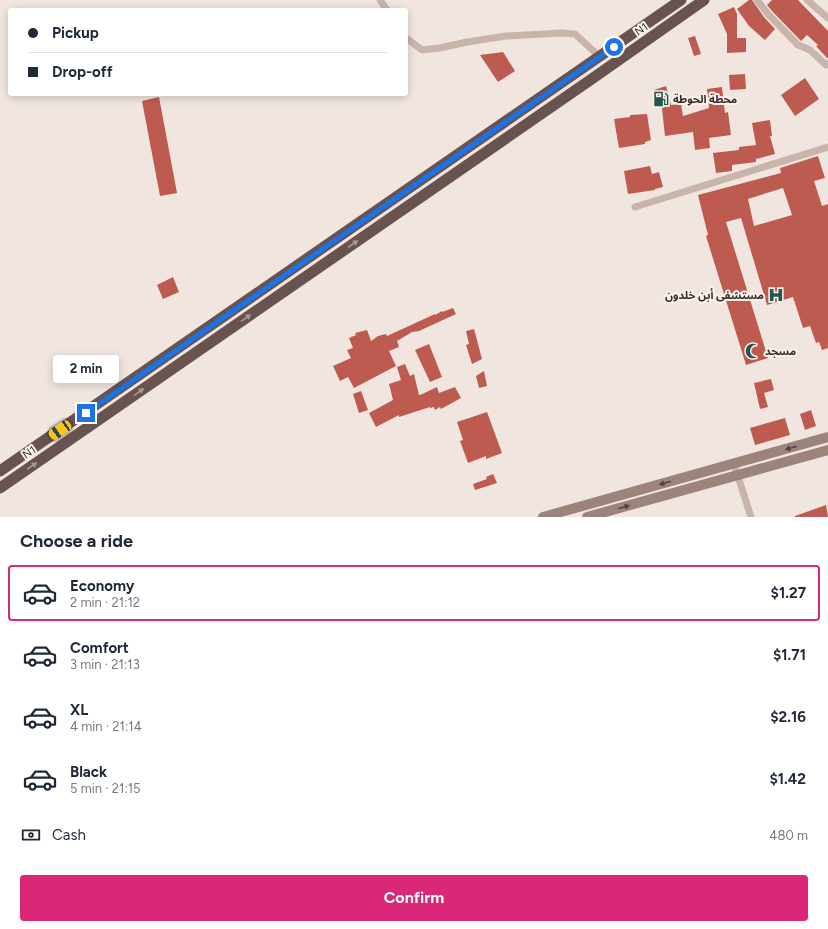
<!DOCTYPE html>
<html lang="en">
<head>
<meta charset="utf-8">
<style>
  :root { --surface:#fff; --page:#f6f6f7; --text:#1f2937; --muted:#747a83; --line:#e0e1e3; --accent:#db2777 }
  body { margin:0; font-family:Figtree,"Noto Sans Arabic",sans-serif; background:var(--page); color:var(--text); height:100vh; display:flex; flex-direction:column; font-size:15px; white-space:nowrap }
  * { box-sizing:border-box; margin:0 }
  p { font-size:13px; color:var(--muted) }
  .icon { flex:none; width:22px; height:22px; fill:none; stroke:currentColor; stroke-width:2; stroke-linecap:round; stroke-linejoin:round }
  .map { position:relative; height:517px; overflow:hidden }
  .sheet { display:flex; flex-direction:column; background:var(--surface); flex:1 }
  .sheet>* { flex:none }
  .banner { position:absolute; left:8px; top:8px; width:400px; height:88px; border-radius:4px; box-shadow:0 2px 10px #0003; display:grid; align-content:center; height:88px; padding:0 20px; background:var(--surface) }
  .end { position:absolute; width:18px; height:18px; margin:-9px; border:5px solid #1a73e8; background:#fff; box-shadow:0 0 0 2px #fff }
  .from { border-radius:50% }
  .bubble { position:absolute; height:28px; border-radius:4px; background:var(--surface); box-shadow:0 2px 10px #0003; font-size:13px; font-weight:700; line-height:28px; text-align:center }
  .car { position:absolute; width:12px; height:24px; margin:-12px -6px; border-radius:5px; box-shadow:0 0 3px 1px #0007; background:linear-gradient(#f5c518 24%,#345 0 40%,#f5c518 0 76%,#345 0 86%,#f5c518 0) }
  .banner b { display:flex; align-items:center; gap:14px; height:38px; font-size:15px }
  .banner b+b { border-top:1px solid var(--line) }
  .banner i { width:10px; height:10px; background:var(--text) }
  ul { padding:0; list-style:none }
  li { display:flex; align-items:center; gap:12px; height:56px; margin:0 8px 6px; padding:0 12px; border:2px solid transparent; border-radius:4px }
  li div { flex:1 }
  li b { display:block; font-size:15px }
  li em { font-style:normal; font-weight:700 }
  li.active { border-color:var(--accent) }
  li>.icon { width:36px; height:36px; stroke-width:1.5 }
  h2 { padding:0 20px; font-size:18px; line-height:48px }
  .pay { display:flex; align-items:center; gap:10px; height:44px; padding:0 20px; font-size:15px }
  .pay p { margin-inline-start:auto }
  .action { display:flex; gap:8px; margin-top:auto; padding:8px 20px }
  .action a { flex:1; height:46px; border-radius:4px; background:var(--accent); color:#fff; font-size:16px; font-weight:700; line-height:46px; text-align:center }
  .map>svg:first-child { display:block }
  .building { fill:#be5b50; fill-rule:evenodd }
  .lines { fill:none; stroke-linecap:round; stroke-linejoin:round }
  .minor { stroke:#c9b4ab; stroke-width:7 }
  .secondary { stroke:#9c847d; stroke-width:10 }
  .trunk { stroke:#68534f; stroke-width:11 }
  .oneway { fill:#a99a95 }
  .oneway2 { fill:#50423f }
  .route { stroke:#1a73e8; stroke-width:5 }
  .labels { text-anchor:middle; stroke-width:4; stroke-linejoin:round; paint-order:stroke }
  .street-label { font-size:11px; fill:#372c2a; stroke:#f9f1eb }
  .poi-label { font-size:11px; font-weight:bold; fill:#372c2a; stroke:#f9f1eb; text-anchor:start }
</style>
</head>
<body>
<div class="map">
<svg width="828" height="517" viewBox="0 0 828 517">
  <rect width="100%" height="100%" fill="#f1e6df"/>
  <g class="building">
    <polygon points="749,0 752,0 764,17 775,29 765,40 749,26 737,9"/>
    <polygon points="772,0 798,0 828,31 828,58 827,58 816,46 818,45 807,35 801,41 772,11 767,5"/>
    <polygon points="734,7 737,14 737,38 746,38 746,52 727,53 727,34 718,14"/>
    <polygon points="695,36 701,54 694,56 688,38"/>
    <polygon points="503,52 515,71 498,82 480,55"/>
    <polygon points="745,74 746,89 730,90 729,75"/>
    <polygon points="805,78 819,99 795,116 781,95"/>
    <polygon points="666,86 671,105 681,104 683,116 709,108 707,89 722,87 725,113 728,112 731,135 709,138 710,148 695,150 693,132 665,136 661,100 657,101 654,90"/>
    <polygon points="159,97 177,193 160,196 142,101"/>
    <polygon points="647,114 651,140 645,142 645,144 619,148 614,119 630,117 630,115"/>
    <polygon points="770,120 772,136 770,136 775,154 756,159 756,162 732,165 732,171 716,173 713,153 739,150 739,147 756,145 752,123"/>
    <path d="M818,156L825,178L814,181L822,206L828,204V348L822,350L819,342L816,343L810,326L803,328L793,297L767,305L741,218L726,222L768,358L746,365L706,236L708,235L698,195L781,173L780,168ZM783,188L792,215L754,226L748,199Z"/>
    <polygon points="650,166 652,174 659,172 663,187 655,189 655,190 628,194 624,171"/>
    <polygon points="173,277 179,292 163,299 157,285"/>
    <polygon points="453,308 456,314 419,331 412,332 397,341 399,347 389,351 396,366 354,388 348,377 340,381 333,366 351,358 347,350 353,348 349,338 356,335 355,333 367,330 371,341 378,336 386,334 387,336 435,314 435,315 442,311 442,312"/>
    <polygon points="474,329 482,359 472,364 466,345 469,344 466,331"/>
    <polygon points="429,344 442,377 430,382 415,350"/>
    <polygon points="405,364 410,376 414,374 419,395 420,395 437,387 439,393 455,387 461,398 441,409 440,407 435,410 434,407 430,408 430,407 399,417 399,415 376,427 369,413 393,400 389,384 401,380 397,367"/>
    <polygon points="484,371 487,386 479,388 476,376"/>
    <polygon points="771,379 774,390 764,393 768,407 760,409 754,383"/>
    <polygon points="361,391 368,410 359,413 353,394"/>
    <polygon points="811,410 816,426 805,430 800,414"/>
    <polygon points="487,412 502,453 486,459 486,456 468,463 460,441 463,440 457,422"/>
    <polygon points="785,418 790,435 755,445 750,428"/>
    <polygon points="493,474 497,483 475,490 473,484 487,479 486,477"/>
    <polygon points="826,505 828,517 795,517 795,516"/>
  </g>
  <g class="lines">
    <g class="minor">
      <polyline points="380,0 387,10"/>
      <polyline points="757,0 768,14 798,45 810,50 826,65 828,63"/>
      <polyline points="807,0 828,18"/>
      <polyline points="406,38 422,50 440,48 467,42 506,36 561,33 575,34 600,57"/>
      <polyline points="635,207 828,147"/>
      <polyline points="734,464 751,517"/>
    </g>
    <g class="secondary">
      <polyline points="543,517 828,437"/>
      <polyline points="587,517 828,450"/>
    </g>
    <g class="trunk">
      <polyline points="0,471 681,0"/>
      <polyline points="0,488 596,76 704,0"/>
    </g>
  </g>
  <defs><path id="oneway-solid" d="M-6-.8H1V-3.2L6.5 0L1 3.2V.8H-6Z"/></defs>
  <g class="oneway">
    <use href="#oneway-solid" transform="translate(353 244) rotate(-35)"/>
    <use href="#oneway-solid" transform="translate(246 318) rotate(-35)"/>
    <use href="#oneway-solid" transform="translate(139 392) rotate(-34)"/>
    <use href="#oneway-solid" transform="translate(32 466) rotate(-34)"/>
  </g>
  <g class="oneway2">
    <use href="#oneway-solid" transform="translate(791 448) rotate(164)"/>
    <use href="#oneway-solid" transform="translate(665 483) rotate(164)"/>
    <use href="#oneway-solid" transform="translate(624 507) rotate(-16)"/>
  </g>
  <g class="lines">
    <polyline class="route" points="86,413 614,47"/>
  </g>
  <defs>
    <symbol id="fuel-bare" viewBox="-9 -9 18 18"><path d="M-5.5-6h7V0h2V4h1.3V-2.5L3-4.5l.8-.8L6-3V5H2.5V1h-1V6h-7ZM-4.2-4.7v3.2H.2V-4.7Z" fill="#225652" stroke="#f9f1eb" stroke-width="2.5" paint-order="stroke"/></symbol>
    <symbol id="hospital-bare" viewBox="-9 -9 18 18"><path d="M-5-5h3v3.5h4V-5h3V5h-3V1.5h-4V5h-3Z" fill="#225652" stroke="#f9f1eb" stroke-width="2.5" paint-order="stroke"/></symbol>
    <symbol id="mosque-bare" viewBox="-9 -9 18 18"><path d="M3.5-4.9A6 6 0 1 0 3.5 4.9A5 5 0 1 1 3.5-4.9Z" fill="#225652" stroke="#f9f1eb" stroke-width="2.5" paint-order="stroke"/></symbol>
  </defs>
  <g fill-rule="evenodd">
    <use href="#fuel-bare" x="650" y="88" width="22" height="22"/>
    <use href="#hospital-bare" x="765" y="284" width="22" height="22"/>
    <use href="#mosque-bare" x="742" y="340" width="22" height="22"/>
  </g>
  <g class="labels">
    <g class="street-label">
      <text transform="translate(641 29) rotate(-35)" y="4">N1</text>
      <text transform="translate(29 452) rotate(-34)" y="4">N1</text>
    </g>
    <g class="poi-label">
      <text x="673" y="103">محطة الحوطة</text>
      <text x="764" y="299" text-anchor="end">مستشفى أبن خلدون</text>
      <text x="765" y="355">مسجد</text>
    </g>
  </g>
</svg>
<i class="end from" style="left:614px;top:47px"></i>
<i class="end" style="left:86px;top:413px"></i>
<div class="bubble" style="left:53px;top:355px;width:66px">2 min</div>
<i class="car" style="left:60px;top:430px;rotate:236deg"></i>
<div class="banner">
<b><i class="from"></i>Pickup</b>
<b><i></i>Drop-off</b>
</div>
</div>
<section class="sheet">
<h2>Choose a ride</h2>
<ul>
<li class="active"><svg class="icon" aria-label="car" viewBox="0 0 24 24"><path d="M5 17H2v-5l4-1 3-4h7l3 4 3 1v5h-3M9 17h6M6 11h13"/><circle cx="7" cy="17" r="2"/><circle cx="17" cy="17" r="2"/></svg><div><b>Economy</b><p>2 min · 21:12</p></div><em>$1.27</em></li>
<li><svg class="icon" aria-label="car" viewBox="0 0 24 24"><path d="M5 17H2v-5l4-1 3-4h7l3 4 3 1v5h-3M9 17h6M6 11h13"/><circle cx="7" cy="17" r="2"/><circle cx="17" cy="17" r="2"/></svg><div><b>Comfort</b><p>3 min · 21:13</p></div><em>$1.71</em></li>
<li><svg class="icon" aria-label="car" viewBox="0 0 24 24"><path d="M5 17H2v-5l4-1 3-4h7l3 4 3 1v5h-3M9 17h6M6 11h13"/><circle cx="7" cy="17" r="2"/><circle cx="17" cy="17" r="2"/></svg><div><b>XL</b><p>4 min · 21:14</p></div><em>$2.16</em></li>
<li><svg class="icon" aria-label="car" viewBox="0 0 24 24"><path d="M5 17H2v-5l4-1 3-4h7l3 4 3 1v5h-3M9 17h6M6 11h13"/><circle cx="7" cy="17" r="2"/><circle cx="17" cy="17" r="2"/></svg><div><b>Black</b><p>5 min · 21:15</p></div><em>$1.42</em></li>
</ul>
<div class="pay"><svg class="icon" aria-label="cash" viewBox="0 0 24 24"><path d="M3 7h18v10H3z"/><circle cx="12" cy="12" r="2"/></svg>Cash<p>480 m</p></div>
<div class="action"><a>Confirm</a></div>
</section>
</body>
</html>
